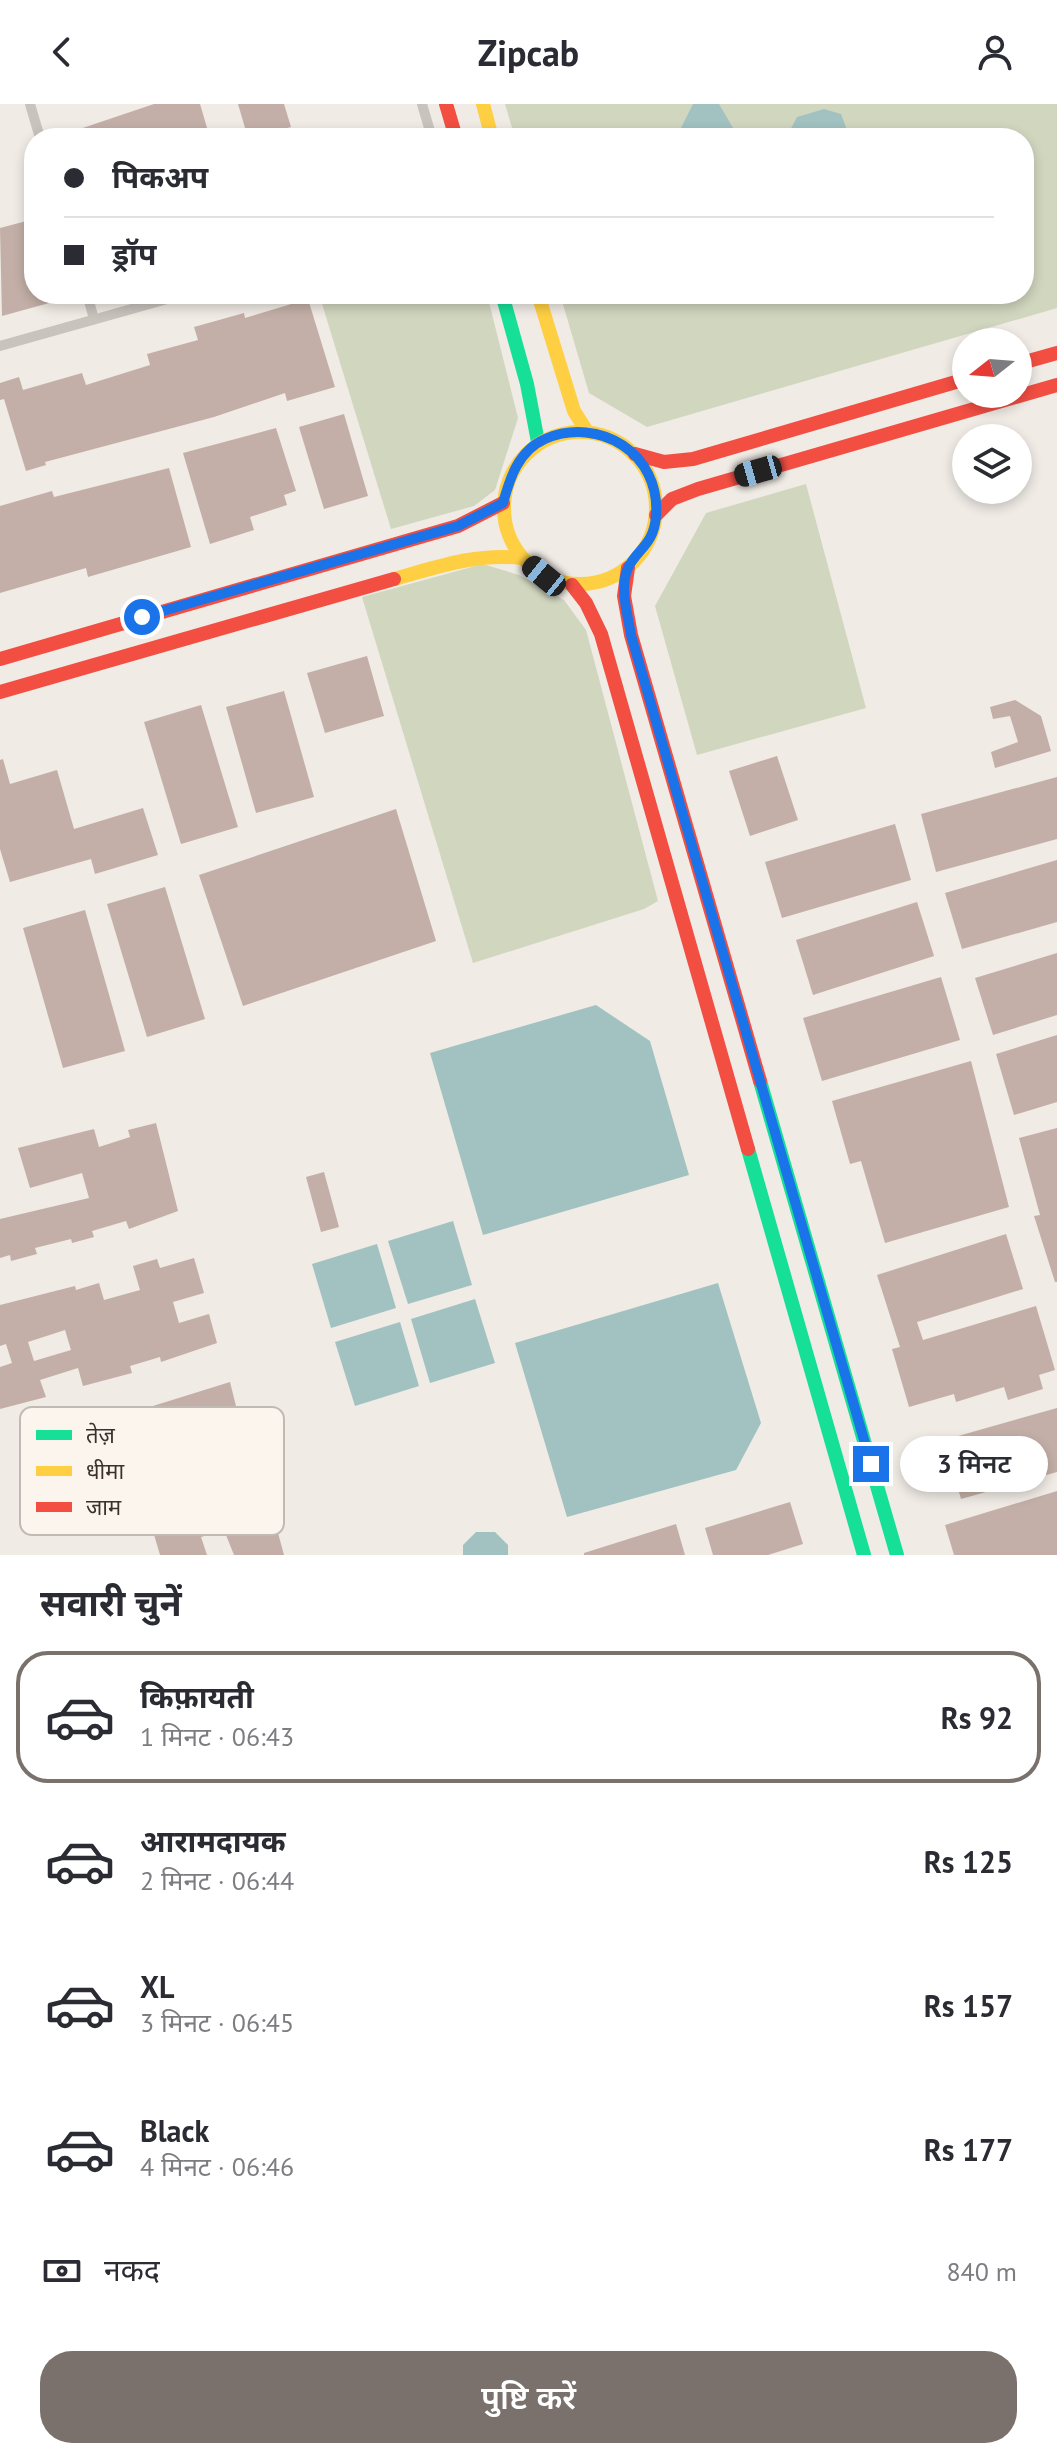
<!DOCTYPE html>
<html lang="hi">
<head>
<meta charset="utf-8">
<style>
  :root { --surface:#fff; --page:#f7f7f7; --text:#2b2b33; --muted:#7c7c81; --line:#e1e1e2; --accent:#7a716c }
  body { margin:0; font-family:"PT Sans","Noto Sans Devanagari",sans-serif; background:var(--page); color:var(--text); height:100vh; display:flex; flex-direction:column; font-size:30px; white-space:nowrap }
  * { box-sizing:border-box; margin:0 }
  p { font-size:26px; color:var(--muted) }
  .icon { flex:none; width:44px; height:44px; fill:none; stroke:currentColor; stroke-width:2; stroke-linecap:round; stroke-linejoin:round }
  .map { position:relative; height:1451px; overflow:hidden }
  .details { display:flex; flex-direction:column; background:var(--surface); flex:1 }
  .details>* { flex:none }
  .banner { position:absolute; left:24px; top:24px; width:1010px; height:176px; border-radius:32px; box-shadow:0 4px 12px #0003; display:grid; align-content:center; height:176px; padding:0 40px; background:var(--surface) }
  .needle { width:52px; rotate:253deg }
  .tools { position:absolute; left:952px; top:224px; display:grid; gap:16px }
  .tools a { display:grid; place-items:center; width:80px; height:80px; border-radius:50%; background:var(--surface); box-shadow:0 4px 12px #0003; font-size:40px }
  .end { position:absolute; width:36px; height:36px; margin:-18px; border:10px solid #1a73e8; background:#fff; box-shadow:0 0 0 4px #fff }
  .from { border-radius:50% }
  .bubble { position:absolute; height:56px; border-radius:28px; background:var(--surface); box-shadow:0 4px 12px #0003; font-size:26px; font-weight:600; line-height:56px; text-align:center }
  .car { position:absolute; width:24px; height:48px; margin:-24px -12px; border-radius:10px; box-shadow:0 0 6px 2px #0007; background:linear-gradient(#222 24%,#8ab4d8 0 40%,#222 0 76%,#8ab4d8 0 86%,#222 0) }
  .banner b { display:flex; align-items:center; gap:28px; height:76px; font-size:30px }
  .banner b+b { border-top:2px solid var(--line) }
  .banner i { width:20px; height:20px; background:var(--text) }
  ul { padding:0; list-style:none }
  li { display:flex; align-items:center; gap:24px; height:132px; margin:0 16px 12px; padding:0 24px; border:4px solid transparent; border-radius:32px }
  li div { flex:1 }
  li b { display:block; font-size:30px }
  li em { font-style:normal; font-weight:600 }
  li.active { border-color:var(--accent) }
  li>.icon { width:72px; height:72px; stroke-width:1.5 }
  h2 { padding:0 40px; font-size:36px; line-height:96px }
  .pay { display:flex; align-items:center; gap:20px; height:88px; padding:0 40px; font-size:30px }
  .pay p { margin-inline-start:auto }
  .primary-button { display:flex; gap:16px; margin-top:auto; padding:16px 40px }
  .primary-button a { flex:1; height:92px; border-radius:32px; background:var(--accent); color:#fff; font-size:32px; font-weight:600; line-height:92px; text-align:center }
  header { display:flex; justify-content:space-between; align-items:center; height:104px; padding:0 40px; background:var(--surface); font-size:36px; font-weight:600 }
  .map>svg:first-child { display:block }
  .green { fill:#d1d6bf }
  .water { fill:#a1c2c1 }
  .building { fill:#c3afa7; fill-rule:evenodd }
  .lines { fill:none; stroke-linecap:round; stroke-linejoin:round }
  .street { stroke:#c9c3be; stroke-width:10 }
  .fast { stroke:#16e098; stroke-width:14 }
  .slow { stroke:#ffcf43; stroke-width:14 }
  .jam { stroke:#f24e42; stroke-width:14 }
  .route { stroke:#1a73e8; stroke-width:10 }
  .key { fill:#fbf5ee; stroke:#c1bab4; stroke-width:2 }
  .key-label { font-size:22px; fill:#3b302b }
</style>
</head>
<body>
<header><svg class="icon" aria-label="back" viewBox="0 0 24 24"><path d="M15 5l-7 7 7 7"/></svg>Zipcab<svg class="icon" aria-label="person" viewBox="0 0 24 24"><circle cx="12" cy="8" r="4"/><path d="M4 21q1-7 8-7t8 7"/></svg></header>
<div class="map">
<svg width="1057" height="1451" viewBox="0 0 1057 1451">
  <rect width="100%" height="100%" fill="#f0ebe5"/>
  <g class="green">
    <polygon points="505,0 1057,0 1057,204 647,323 589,289 560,190 1024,190 1024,34 515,34"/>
    <polygon points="319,190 487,190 518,314 495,386 474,402 391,425"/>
    <polygon points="806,380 866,604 697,651 655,502 706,409"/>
    <polygon points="483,460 519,471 564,496 586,526 658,797 644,805 473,859 362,493"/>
  </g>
  <g class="water">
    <polygon points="693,0 719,0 739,34 676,34"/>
    <polygon points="824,5 841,10 850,34 786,34 797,13"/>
    <polygon points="596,901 650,937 689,1071 483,1131 430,949"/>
    <polygon points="453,1117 472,1181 408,1200 388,1137"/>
    <polygon points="377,1140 396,1204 331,1224 312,1160"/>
    <polygon points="718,1179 761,1319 736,1366 567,1413 515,1239"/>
    <polygon points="475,1195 495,1259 430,1279 411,1215"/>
    <polygon points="400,1218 419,1282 355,1302 335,1238"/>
    <polygon points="476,1428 495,1428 508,1441 508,1451 463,1451 463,1441"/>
  </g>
  <g class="building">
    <polygon points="154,0 200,0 210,34 53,34"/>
    <polygon points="238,0 284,0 291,23 248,34"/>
    <polygon points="34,115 34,190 70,190 71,193 2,212 0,124"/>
    <polygon points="308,195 335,283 287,297 285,289 214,313 45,358 46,361 26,367 4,295 0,296 0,279 19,273 23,286 82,269 86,281 150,261 147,250 198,236 194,223 244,209 245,214"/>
    <polygon points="344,310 368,392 324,405 299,323"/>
    <polygon points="276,324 296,387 284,391 287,401 250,413 254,426 210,440 183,349"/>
    <polygon points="169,364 191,443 88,473 86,464 0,489 0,402 52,387 54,393"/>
    <polygon points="367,552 384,612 325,629 307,569"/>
    <polygon points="284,587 314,693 256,709 226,603"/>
    <polygon points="1015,596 1041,612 1051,647 995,664 991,648 1018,638 1010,612 993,615 990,603"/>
    <polygon points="201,601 238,723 181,740 144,618"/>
    <polygon points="777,652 798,716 750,732 729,667"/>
    <polygon points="3,655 10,680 57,666 74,725 143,704 158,751 95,770 91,755 10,778 0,745 0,656"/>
    <polygon points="1057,673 1057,735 936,768 921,710"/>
    <polygon points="396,705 436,837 243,902 199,771"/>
    <polygon points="895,720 911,776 782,814 765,758"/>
    <polygon points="1057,756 1057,818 962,845 945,789"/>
    <polygon points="165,783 205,915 147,933 107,800"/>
    <polygon points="917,798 934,852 813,891 796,836"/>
    <polygon points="85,806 125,947 63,964 23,824"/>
    <polygon points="1057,849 1057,911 993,931 975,874"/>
    <polygon points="941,873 960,936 822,977 803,914"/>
    <polygon points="1057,931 1057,998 1014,1011 996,950"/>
    <polygon points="971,957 1009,1103 885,1139 861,1057 850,1060 832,997"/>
    <polygon points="156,1019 178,1107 129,1125 126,1117 92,1127 94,1133 72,1139 71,1135 35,1144 37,1150 11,1157 10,1151 0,1154 0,1115 89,1094 82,1069 30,1084 18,1044 94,1025 99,1043 130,1033 128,1026"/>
    <polygon points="1057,1024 1057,1178 1055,1178 1034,1112 1040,1111 1019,1034"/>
    <polygon points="324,1068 339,1123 321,1128 306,1073"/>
    <polygon points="1006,1130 1023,1185 917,1218 923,1236 1036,1202 1055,1266 1039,1271 1043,1285 1008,1296 1004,1283 956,1298 954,1290 909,1303 892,1245 900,1243 877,1171"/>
    <path d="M194,1154L204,1189L173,1198L179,1219L209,1210L217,1239L161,1258L160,1253L130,1262L132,1269L83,1282L78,1264L40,1276L46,1293L0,1305V1263L12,1259L6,1240L0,1242V1201L75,1182L76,1186L99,1179L104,1196L140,1186L133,1162L157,1155L160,1164ZM65,1226L71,1246L34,1257L28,1238Z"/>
    <path d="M230,1278L236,1302L212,1309L233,1382L253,1376L270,1431L278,1429L284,1451H234L224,1426L201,1433L207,1451H160L145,1400L153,1397L124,1311ZM190,1315L208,1380L176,1390L166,1355L180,1351L170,1321Z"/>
    <polygon points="1057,1304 1057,1368 961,1395 944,1336"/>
    <polygon points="1057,1387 1057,1451 954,1451 945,1421"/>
    <polygon points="790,1398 803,1440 768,1451 713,1451 705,1424"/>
    <polygon points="676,1420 685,1451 584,1451 584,1449"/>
  </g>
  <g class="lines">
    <g class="street">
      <polyline points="30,0 40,34"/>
      <polyline points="422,0 432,34"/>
      <polyline points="87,190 94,215"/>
      <polyline points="0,242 185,190"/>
    </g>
    <g class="fast">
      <polyline points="502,190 527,280 538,338"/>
      <polyline points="760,977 897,1451"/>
      <polyline points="748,1045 864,1451"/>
    </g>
    <g class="slow">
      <polyline points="483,0 492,34"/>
      <polyline points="538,190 574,307 586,326"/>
      <circle cx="580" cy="404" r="76"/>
      <path d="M394,475C437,463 476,449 521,454"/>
    </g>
    <g class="jam">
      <polyline points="446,0 456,34"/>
      <polyline points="1018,260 1057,249"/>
      <polyline points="635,350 664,358 693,355 966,275"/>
      <polyline points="656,411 672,395 698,385 1057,281"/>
      <polyline points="628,464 624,492 631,531 760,977"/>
      <polyline points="572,481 586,499 601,530 748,1045"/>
      <polyline points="0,555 458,422 503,399"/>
      <polyline points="0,588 394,475"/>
    </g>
  </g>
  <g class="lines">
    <path class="route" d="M142,513L458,422L503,399C510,374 518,347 545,335C599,312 661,349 656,412C654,441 637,445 628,464C619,484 628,511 631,531L871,1360"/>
  </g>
  <rect x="20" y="1303" width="264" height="128" rx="12" class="key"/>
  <rect x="36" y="1326" width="36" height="10" fill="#16e098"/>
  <rect x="36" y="1362" width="36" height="10" fill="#ffcf43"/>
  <rect x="36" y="1398" width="36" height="10" fill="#f24e42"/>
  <g class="key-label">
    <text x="86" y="1339">तेज़</text>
    <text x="86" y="1375">धीमा</text>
    <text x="86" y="1411">जाम</text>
  </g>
</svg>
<div class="tools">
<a><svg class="needle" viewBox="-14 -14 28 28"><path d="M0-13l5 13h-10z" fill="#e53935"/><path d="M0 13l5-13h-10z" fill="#7c7c81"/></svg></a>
<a><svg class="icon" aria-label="layers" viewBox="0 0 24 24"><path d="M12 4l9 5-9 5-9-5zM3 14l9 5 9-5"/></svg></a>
</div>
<i class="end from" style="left:142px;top:513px"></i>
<i class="end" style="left:871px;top:1360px"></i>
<div class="bubble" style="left:900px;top:1332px;width:148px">3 मिनट</div>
<i class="car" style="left:758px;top:367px;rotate:254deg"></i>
<i class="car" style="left:544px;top:472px;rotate:309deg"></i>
<div class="banner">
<b><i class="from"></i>पिकअप</b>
<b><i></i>ड्रॉप</b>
</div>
</div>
<section class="details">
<h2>सवारी चुनें</h2>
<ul>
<li class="active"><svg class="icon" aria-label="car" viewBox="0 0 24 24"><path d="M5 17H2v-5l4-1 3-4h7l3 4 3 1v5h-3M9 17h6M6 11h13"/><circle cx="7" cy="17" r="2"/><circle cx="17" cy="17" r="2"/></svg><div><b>किफ़ायती</b><p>1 मिनट · 06:43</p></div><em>Rs 92</em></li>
<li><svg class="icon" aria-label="car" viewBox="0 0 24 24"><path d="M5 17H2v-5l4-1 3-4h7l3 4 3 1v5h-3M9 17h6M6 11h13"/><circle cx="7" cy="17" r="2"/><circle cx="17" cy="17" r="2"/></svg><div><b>आरामदायक</b><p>2 मिनट · 06:44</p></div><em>Rs 125</em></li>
<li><svg class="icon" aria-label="car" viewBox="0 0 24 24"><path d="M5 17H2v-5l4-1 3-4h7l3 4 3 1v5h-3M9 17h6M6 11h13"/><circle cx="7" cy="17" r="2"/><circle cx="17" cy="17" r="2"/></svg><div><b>XL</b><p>3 मिनट · 06:45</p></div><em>Rs 157</em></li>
<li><svg class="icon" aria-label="car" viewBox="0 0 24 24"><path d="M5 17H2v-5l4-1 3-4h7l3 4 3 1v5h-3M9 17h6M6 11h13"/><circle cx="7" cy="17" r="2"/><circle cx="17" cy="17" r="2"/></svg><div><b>Black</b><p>4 मिनट · 06:46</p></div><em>Rs 177</em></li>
</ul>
<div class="pay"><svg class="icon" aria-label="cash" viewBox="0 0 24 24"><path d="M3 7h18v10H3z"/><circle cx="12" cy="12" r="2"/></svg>नकद<p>840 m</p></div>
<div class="primary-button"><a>पुष्टि करें</a></div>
</section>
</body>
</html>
